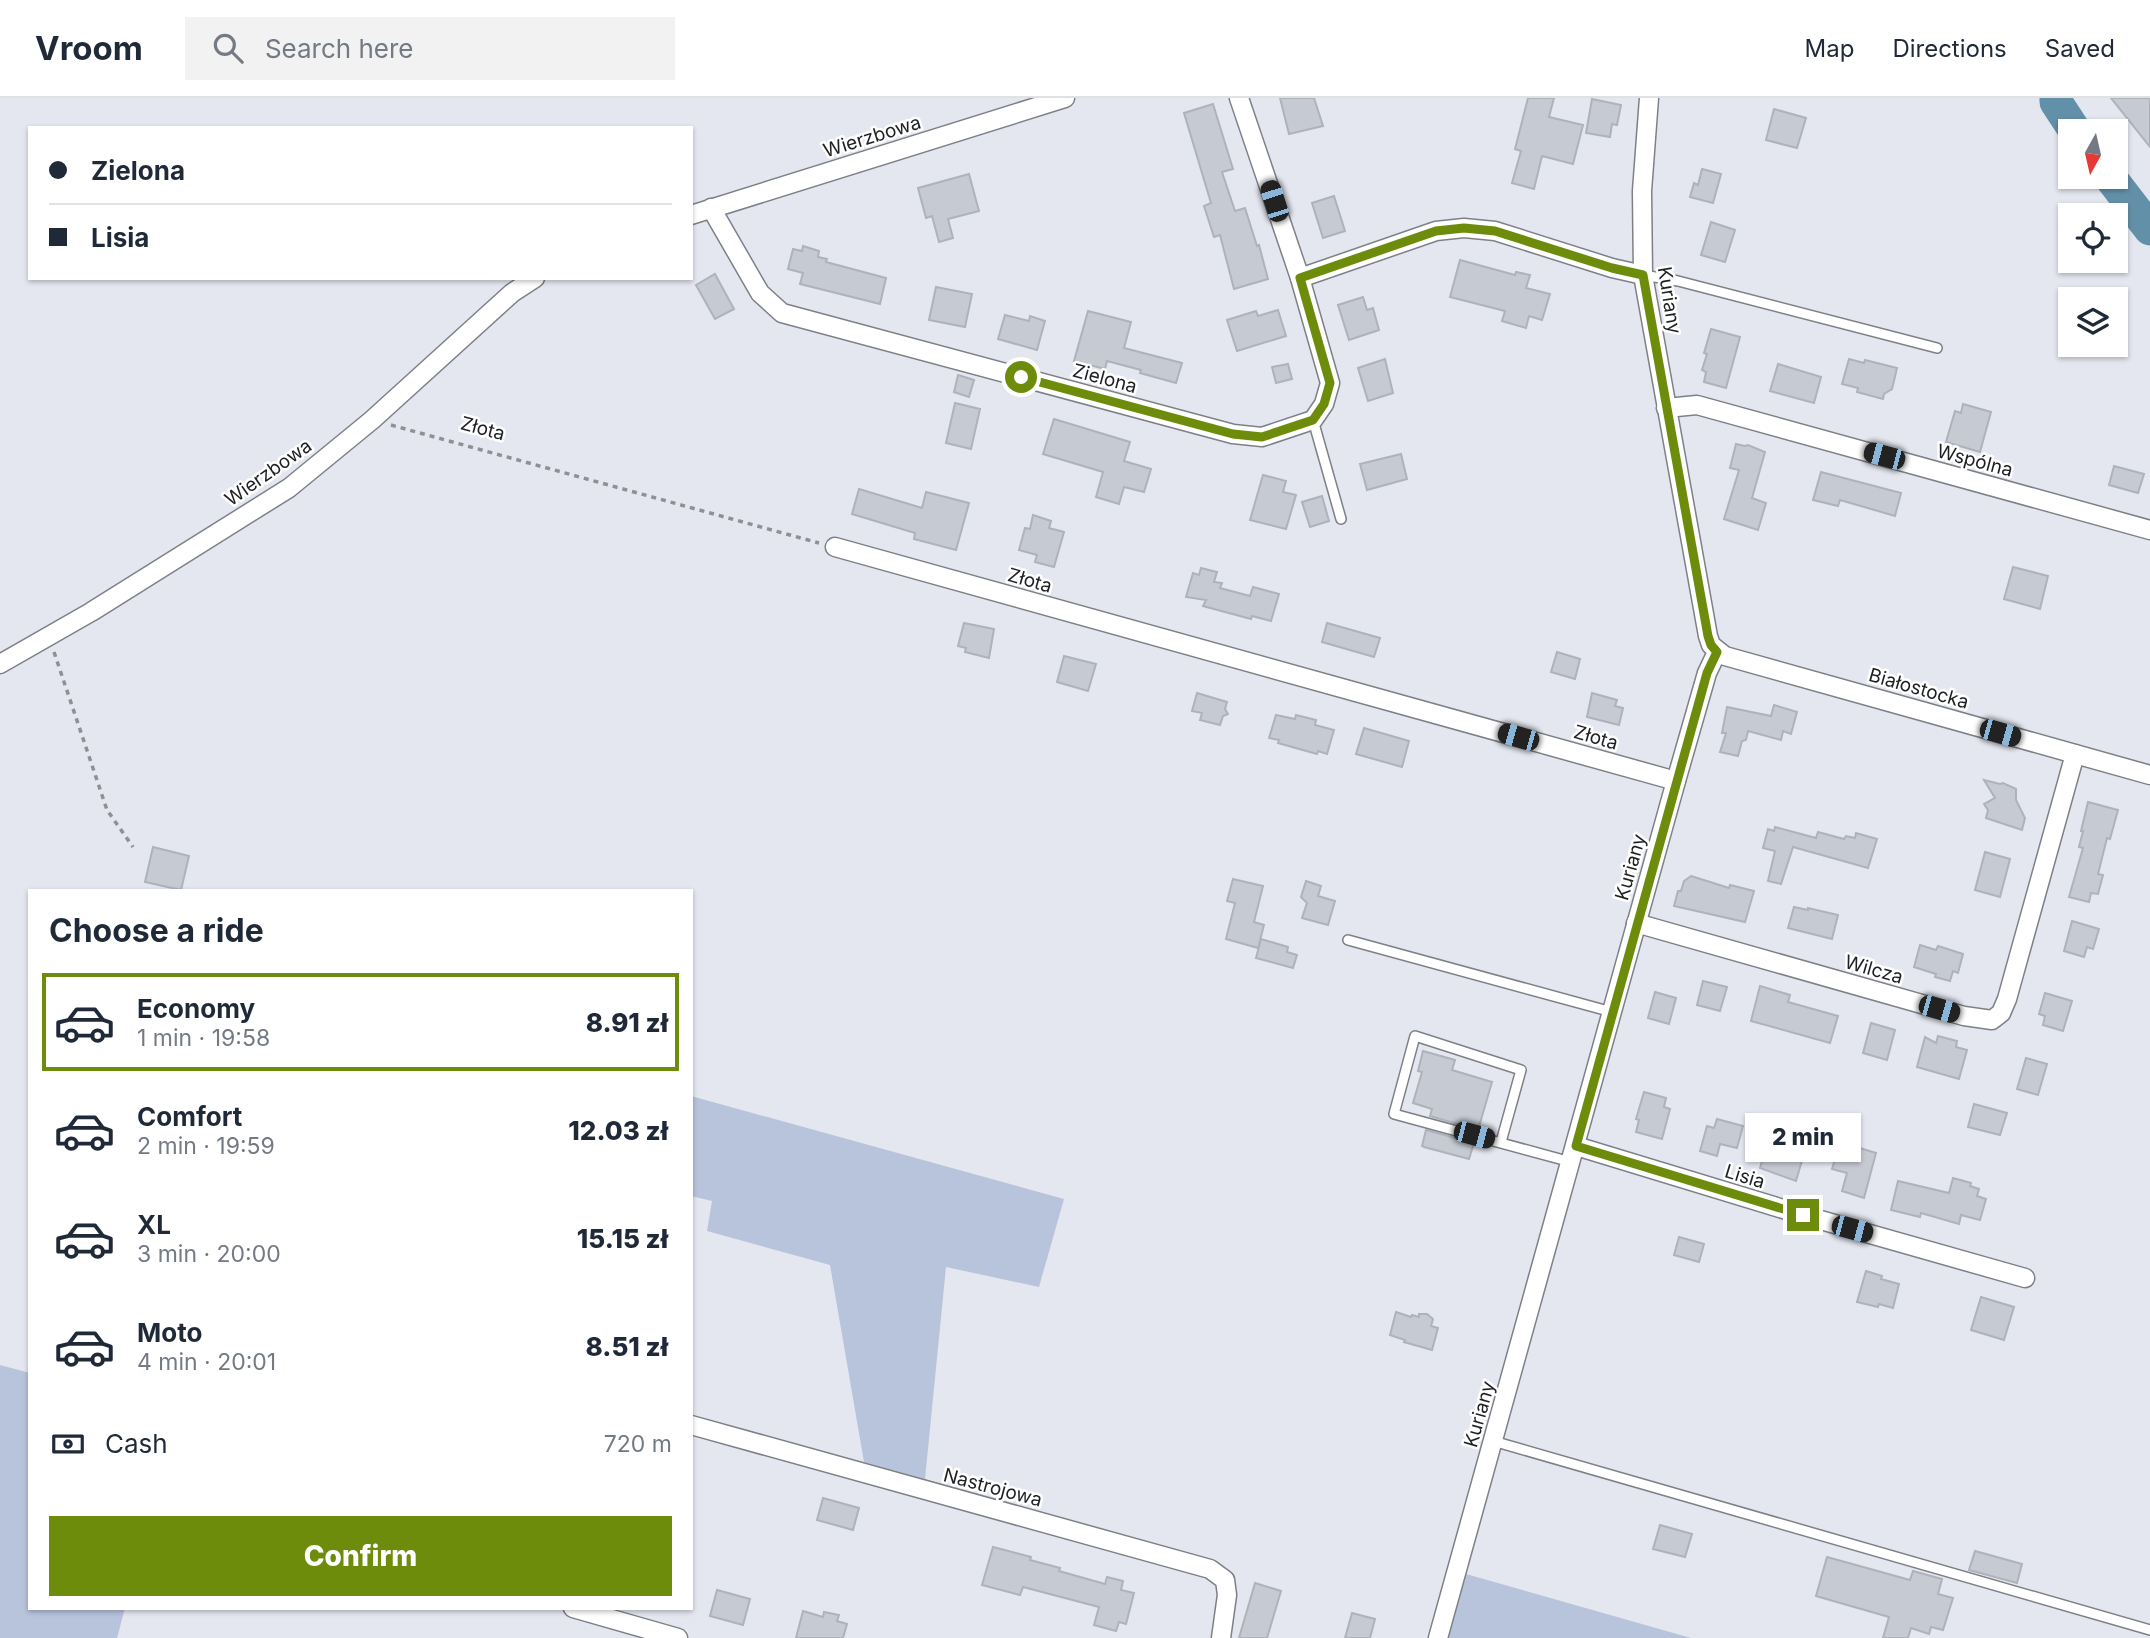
<!DOCTYPE html>
<html lang="en">
<head>
<meta charset="utf-8">
<style>
  :root { --surface:#fff; --page:#f2f2f3; --text:#1f2937; --muted:#747a83; --line:#e0e1e3; --accent:#6e8c0c }
  body { margin:0; font-family:Inter,sans-serif; background:var(--page); color:var(--text); height:100vh; display:flex; flex-direction:column; font-size:26px; white-space:nowrap }
  * { box-sizing:border-box; margin:0 }
  p { font-size:23px; color:var(--muted) }
  .icon { flex:none; width:38px; height:38px; fill:none; stroke:currentColor; stroke-width:2; stroke-linecap:round; stroke-linejoin:round }
  .map { position:relative; flex:1; overflow:hidden }
  .side { position:absolute; left:28px; top:791px; width:665px; height:721px; display:flex; flex-direction:column; background:var(--surface); border-radius:0px; box-shadow:0 2px 5px #0004 }
  .side>* { flex:none }
  .guide { position:absolute; left:28px; top:28px; width:665px; height:154px; border-radius:0px; box-shadow:0 2px 5px #0004; display:grid; align-content:center; height:154px; padding:0 21px; background:var(--surface) }
  .needle { width:46px; rotate:188deg }
  .fabs { position:absolute; left:2058px; top:21px; display:grid; gap:14px }
  .fabs a { display:grid; place-items:center; width:70px; height:70px; border-radius:0px; background:var(--surface); box-shadow:0 2px 5px #0004; font-size:35px }
  .end { position:absolute; width:32px; height:32px; margin:-16px; border:9px solid #6e8c0c; background:#fff; box-shadow:0 0 0 4px #fff }
  .from { border-radius:50% }
  .bubble { position:absolute; height:49px; border-radius:0px; background:var(--surface); box-shadow:0 2px 5px #0004; font-size:23px; font-weight:800; line-height:49px; text-align:center }
  .car { position:absolute; width:21px; height:42px; margin:-21px -10px; border-radius:9px; box-shadow:0 0 5px 2px #0007; background:linear-gradient(#222 24%,#8ab4d8 0 40%,#222 0 76%,#8ab4d8 0 86%,#222 0) }
  .guide b { display:flex; align-items:center; gap:24px; height:66px; font-size:26px }
  .guide b+b { border-top:2px solid var(--line) }
  .guide i { width:18px; height:18px; background:var(--text) }
  ul { padding:0; list-style:none }
  li { display:flex; align-items:center; gap:21px; height:98px; margin:0 14px 10px; padding:0 7px; border:4px solid transparent; border-radius:0px }
  li div { flex:1 }
  li b { display:block; font-size:26px }
  li em { font-style:normal; font-weight:800 }
  li.selected { border-color:var(--accent) }
  li>.icon { width:63px; height:63px; stroke-width:1.5 }
  h2 { padding:0 21px; font-size:32px; line-height:84px }
  .pay { display:flex; align-items:center; gap:18px; height:77px; padding:0 21px; font-size:26px }
  .pay p { margin-inline-start:auto }
  .action { display:flex; gap:14px; margin-top:auto; padding:14px 21px }
  .action a { flex:1; height:80px; border-radius:0px; background:var(--accent); color:#fff; font-size:28px; font-weight:800; line-height:80px; text-align:center }
  header { display:flex; align-items:center; gap:42px; box-sizing:border-box; height:98px; padding:0 35px; background:var(--surface); border-bottom:2px solid var(--line) }
  header strong { font-size:33px }
  nav { display:flex; gap:38px; margin-inline-start:auto; font-size:24px }
  .search { width:490px; height:63px; background:var(--page); display:flex; align-items:center; gap:18px; box-sizing:border-box; padding:0 24px; border-radius:0px; color:var(--muted); font-size:26px }
  .map>svg:first-child { display:block }
  .green { fill:#b8c3dc }
  .lines { fill:none; stroke-linecap:round; stroke-linejoin:round }
  .river { stroke:#6390a9; stroke-width:33 }
  .building { fill:#c6cad2; stroke:#afb2ba; stroke-width:2 }
  .lane-casing { stroke:#7d8087; stroke-width:12 }
  .street-casing { stroke:#7d8087; stroke-width:21 }
  .path { stroke:#8e9096; stroke-width:3.5; stroke-dasharray:5 5; stroke-linecap:butt }
  .lane { stroke:#fff; stroke-width:9 }
  .street { stroke:#fff; stroke-width:18 }
  .route { stroke:#6e8c0c; stroke-width:9 }
  .labels { text-anchor:middle; stroke-width:5; stroke-linejoin:round; paint-order:stroke }
  .street-label { font-size:19px; fill:#1e1f22; stroke:#fff }
</style>
</head>
<body>
<header>
<strong>Vroom</strong>
<div class="search"><svg class="icon" aria-label="search" viewBox="0 0 24 24"><circle cx="10" cy="10" r="6"/><path d="M15 15l6 6"/></svg>Search here</div>
<nav><a>Map</a><a>Directions</a><a>Saved</a></nav>
</header>
<div class="map">
<svg width="2150" height="1540" viewBox="0 0 2150 1540">
  <rect width="100%" height="100%" fill="#e4e7f0"/>
  <g class="green">
    <polygon points="691,998 1064,1101 1039,1189 946,1169 925,1381 864,1364 830,1167 707,1133 712,1103 691,1098"/>
    <polygon points="0,1267 30,1275 30,1510 125,1510 117,1540 0,1540"/>
    <polygon points="1466,1476 1691,1540 1448,1540"/>
  </g>
  <g class="lines">
    <g class="river">
      <polyline points="2056,0 2056,4 2075,33"/>
      <polyline points="2110,79 2150,131"/>
    </g>
  </g>
  <g class="building">
    <polygon points="1280,0 1314,0 1323,28 1289,36"/>
    <polygon points="1528,0 1554,0 1549,19 1583,27 1573,66 1542,58 1534,91 1512,85 1521,53 1515,51"/>
    <polygon points="2111,0 2150,0 2150,49"/>
    <polygon points="1592,1 1621,7 1617,27 1612,26 1610,39 1586,35"/>
    <polygon points="1213,6 1233,71 1222,74 1235,113 1245,110 1257,148 1259,147 1268,181 1234,191 1220,137 1214,139 1204,108 1211,105 1184,15"/>
    <polygon points="1774,11 1806,20 1797,50 1766,42"/>
    <polygon points="1702,71 1721,76 1713,105 1690,99 1694,85 1698,87"/>
    <polygon points="969,76 979,113 948,121 953,140 939,144 932,118 926,120 918,90"/>
    <polygon points="1334,98 1345,133 1323,140 1312,105"/>
    <polygon points="1711,124 1735,132 1725,164 1701,157"/>
    <polygon points="803,148 819,153 818,159 827,161 826,164 886,180 880,206 800,186 803,175 788,171 793,151 802,153"/>
    <polygon points="1460,162 1515,177 1516,174 1530,177 1526,190 1550,196 1542,222 1529,218 1526,230 1502,223 1505,213 1450,199"/>
    <polygon points="715,176 734,211 715,221 696,187"/>
    <polygon points="936,189 972,196 965,229 929,222"/>
    <polygon points="1363,199 1367,212 1373,210 1379,232 1349,242 1338,207"/>
    <polygon points="1278,212 1286,238 1237,253 1227,222 1256,213 1258,218"/>
    <polygon points="1088,213 1131,224 1124,250 1182,265 1176,285 1140,275 1141,272 1107,263 1105,271 1074,263"/>
    <polygon points="1005,217 1029,223 1030,218 1045,223 1037,252 998,241"/>
    <polygon points="1711,231 1740,239 1726,290 1704,284 1706,274 1702,272 1707,256 1704,255"/>
    <polygon points="1385,261 1393,295 1368,303 1358,270"/>
    <polygon points="1849,261 1864,265 1865,262 1897,270 1892,291 1884,296 1883,301 1857,294 1858,290 1842,286"/>
    <polygon points="1288,266 1292,281 1276,285 1272,269"/>
    <polygon points="1778,266 1821,279 1814,305 1770,293"/>
    <polygon points="958,277 974,282 969,299 954,294"/>
    <polygon points="955,305 980,311 971,351 946,345"/>
    <polygon points="1963,306 1991,314 1980,354 1946,344 1955,313 1961,315"/>
    <polygon points="1054,321 1130,344 1124,363 1151,371 1144,394 1124,389 1119,406 1096,399 1103,374 1043,356"/>
    <polygon points="1736,346 1745,348 1748,347 1765,354 1752,400 1766,405 1758,432 1724,421 1739,372 1730,370"/>
    <polygon points="1401,356 1407,381 1367,392 1360,366"/>
    <polygon points="2114,368 2144,376 2138,395 2109,387"/>
    <polygon points="1821,374 1901,395 1895,418 1840,402 1838,408 1813,402"/>
    <polygon points="1263,377 1286,383 1283,394 1296,397 1286,431 1250,422"/>
    <polygon points="859,391 922,410 926,394 969,405 956,452 914,441 915,435 852,416"/>
    <polygon points="1322,398 1329,423 1310,429 1302,404"/>
    <polygon points="1033,417 1051,423 1049,430 1064,434 1054,469 1035,464 1037,457 1019,452 1025,430 1030,431"/>
    <polygon points="2013,469 2048,478 2040,511 2004,501"/>
    <polygon points="1201,470 1217,474 1214,484 1222,485 1220,490 1250,498 1253,489 1279,496 1271,523 1252,518 1251,521 1203,508 1206,502 1186,499 1193,475 1199,477"/>
    <polygon points="964,525 994,531 989,560 965,554 966,550 958,548"/>
    <polygon points="1327,525 1380,540 1374,559 1322,544"/>
    <polygon points="1557,554 1580,561 1575,581 1551,574"/>
    <polygon points="1064,558 1096,566 1088,593 1057,584"/>
    <polygon points="1197,595 1227,604 1225,611 1228,616 1223,618 1220,627 1200,622 1202,615 1192,613"/>
    <polygon points="1592,595 1617,602 1615,608 1623,610 1619,627 1587,619"/>
    <polygon points="1774,607 1797,614 1791,636 1783,633 1781,642 1748,633 1746,642 1742,643 1738,658 1720,654 1726,635 1722,635 1727,609 1771,618"/>
    <polygon points="1276,617 1295,621 1296,617 1316,622 1315,627 1334,632 1327,656 1318,653 1317,656 1278,645 1279,642 1269,640"/>
    <polygon points="1364,630 1409,643 1402,669 1356,656"/>
    <polygon points="1984,682 2000,686 2003,685 2016,691 2016,702 2025,720 2022,732 1986,720 1988,712 1984,706 1995,700"/>
    <polygon points="2088,704 2118,712 2110,741 2107,740 2098,776 2103,777 2098,796 2091,795 2089,804 2069,799 2083,750 2079,749 2083,733 2081,733"/>
    <polygon points="1775,729 1816,740 1818,734 1844,741 1846,738 1855,740 1856,735 1877,741 1868,770 1793,749 1781,786 1768,783 1775,753 1763,750 1768,731 1774,733"/>
    <polygon points="153,749 189,758 181,792 145,784"/>
    <polygon points="1985,754 2010,761 2000,799 1975,792"/>
    <polygon points="1691,778 1729,790 1730,787 1754,793 1745,824 1674,808 1678,793 1681,793 1684,783"/>
    <polygon points="1233,781 1263,788 1254,824 1264,827 1258,850 1226,841 1235,805 1227,803"/>
    <polygon points="1306,783 1321,788 1318,798 1335,803 1328,827 1302,820 1307,805 1301,799"/>
    <polygon points="1794,809 1808,812 1808,810 1838,817 1832,841 1788,830"/>
    <polygon points="2072,823 2099,831 2093,851 2087,849 2084,859 2064,853"/>
    <polygon points="1261,841 1288,849 1287,854 1297,857 1293,870 1256,860"/>
    <polygon points="1920,847 1936,852 1938,848 1963,856 1958,875 1953,873 1950,883 1935,879 1936,876 1914,869"/>
    <polygon points="1703,883 1727,889 1720,913 1697,907"/>
    <polygon points="1760,888 1790,897 1788,904 1838,918 1830,945 1751,923"/>
    <polygon points="1655,894 1676,900 1669,926 1648,920"/>
    <polygon points="2045,895 2072,903 2063,933 2043,927 2045,918 2039,916"/>
    <polygon points="1871,925 1895,932 1887,962 1863,955"/>
    <polygon points="1938,938 1957,943 1956,949 1967,952 1959,981 1917,969 1925,939 1936,945"/>
    <polygon points="1423,953 1455,962 1452,972 1492,984 1478,1032 1430,1018 1432,1011 1413,1005 1422,974 1418,973"/>
    <polygon points="2026,960 2047,966 2038,997 2017,991"/>
    <polygon points="1644,994 1666,1000 1664,1009 1670,1011 1662,1041 1636,1034 1639,1022 1636,1021"/>
    <polygon points="1974,1006 2007,1015 2000,1037 1968,1029"/>
    <polygon points="1717,1021 1743,1028 1737,1050 1720,1046 1717,1058 1700,1053 1707,1028 1714,1030"/>
    <polygon points="1426,1032 1474,1045 1469,1061 1424,1049 1422,1048"/>
    <polygon points="1840,1044 1876,1055 1864,1100 1842,1093 1847,1075 1832,1071"/>
    <polygon points="1765,1053 1780,1057 1781,1053 1803,1059 1796,1083 1760,1070"/>
    <polygon points="1953,1080 1971,1085 1970,1088 1979,1091 1977,1098 1986,1101 1980,1122 1961,1117 1959,1126 1921,1115 1920,1119 1891,1112 1898,1083 1949,1095"/>
    <polygon points="1679,1139 1704,1146 1699,1164 1674,1157"/>
    <polygon points="1866,1173 1882,1178 1881,1181 1899,1186 1893,1210 1879,1206 1878,1209 1857,1204"/>
    <polygon points="1981,1199 2014,1209 2004,1242 1971,1232"/>
    <polygon points="1396,1214 1411,1219 1412,1217 1419,1219 1419,1216 1427,1216 1433,1221 1431,1228 1438,1230 1432,1252 1404,1244 1405,1242 1390,1237"/>
    <polygon points="823,1400 859,1410 853,1432 817,1422"/>
    <polygon points="1660,1427 1692,1436 1685,1459 1653,1451"/>
    <polygon points="993,1449 1031,1459 1030,1462 1060,1470 1059,1473 1105,1486 1107,1479 1123,1483 1121,1492 1134,1495 1126,1526 1119,1524 1116,1533 1094,1527 1099,1509 1023,1489 1020,1497 982,1487"/>
    <polygon points="1975,1453 2022,1466 2017,1485 1969,1472"/>
    <polygon points="1827,1459 1910,1482 1913,1473 1942,1481 1938,1496 1953,1500 1943,1532 1931,1529 1929,1536 1911,1530 1908,1540 1883,1540 1889,1519 1816,1498"/>
    <polygon points="1255,1485 1281,1493 1267,1540 1239,1540"/>
    <polygon points="717,1492 750,1501 743,1527 710,1518"/>
    <polygon points="803,1513 823,1519 824,1514 839,1517 837,1523 847,1526 843,1540 796,1540"/>
    <polygon points="1352,1515 1375,1521 1370,1540 1345,1540"/>
  </g>
  <g class="lines">
    <defs>
      <g id="lane">
        <polyline points="1643,177 1678,183 1937,250"/>
        <polyline points="1313,322 1341,421"/>
        <polyline points="1348,842 1612,914"/>
        <polyline points="1501,1044 1521,972 1415,938 1394,1016 1571,1064"/>
        <polyline points="1493,1343 2150,1532"/>
      </g>
      <g id="street">
        <polyline points="1649,0 1642,93 1643,177 1708,538 1711,547 1725,558 2150,677"/>
        <polyline points="711,110 760,195 782,215 1233,336 1262,339 1313,322 1324,306 1330,285 1300,180 1239,0"/>
        <polyline points="691,117 1065,0"/>
        <polyline points="1300,180 1436,133 1464,130 1495,133 1612,170 1643,177"/>
        <polyline points="1666,310 1697,307 2150,432"/>
        <polyline points="835,449 1676,683"/>
        <polyline points="0,566 91,514 289,390 372,322 512,195 535,180"/>
        <polyline points="1636,825 1964,918 1992,922 2001,915 2007,901 2075,656"/>
        <polyline points="1576,1048 1803,1117 2025,1180"/>
        <polyline points="691,1327 1210,1471 1225,1482 1227,1497 1221,1540"/>
        <polyline points="573,1510 678,1540"/>
        <polyline points="1438,1540 1676,683 1707,575 1717,554"/>
      </g>
    </defs>
    <use href="#lane" class="lane-casing"/>
    <use href="#street" class="street-casing"/>
    <g class="path">
      <polyline points="391,327 819,445"/>
      <polyline points="54,554 107,712 133,749"/>
    </g>
    <use href="#lane" class="lane"/>
    <use href="#street" class="street"/>
  </g>
  <g class="lines">
    <polyline class="route" points="1021,279 1233,336 1262,339 1313,322 1324,306 1330,285 1300,180 1436,133 1464,130 1495,133 1612,170 1643,177 1708,538 1711,547 1717,554 1707,575 1576,1048 1803,1117"/>
  </g>
  <g class="labels">
    <g class="street-label">
      <text transform="translate(872 38) rotate(-17)" y="7">Wierzbowa</text>
      <text transform="translate(1670 202) rotate(81)" y="7">Kuriany</text>
      <text transform="translate(1105 280) rotate(15)" y="7">Zielona</text>
      <text transform="translate(483 330) rotate(15)" y="7">Złota</text>
      <text transform="translate(1975 362) rotate(15)" y="7">Wspólna</text>
      <text transform="translate(268 374) rotate(-35)" y="7">Wierzbowa</text>
      <text transform="translate(1030 482) rotate(16)" y="7">Złota</text>
      <text transform="translate(1919 590) rotate(16)" y="7">Białostocka</text>
      <text transform="translate(1596 639) rotate(16)" y="7">Złota</text>
      <text transform="translate(1630 769) rotate(-74)" y="7">Kuriany</text>
      <text transform="translate(1874 871) rotate(16)" y="7">Wilcza</text>
      <text transform="translate(1745 1078) rotate(17)" y="7">Lisia</text>
      <text transform="translate(1479 1316) rotate(-74)" y="7">Kuriany</text>
      <text transform="translate(993 1389) rotate(15)" y="7">Nastrojowa</text>
    </g>
  </g>
</svg>
<div class="fabs">
<a><svg class="needle" viewBox="-14 -14 28 28"><path d="M0-13l5 13h-10z" fill="#e53935"/><path d="M0 13l5-13h-10z" fill="#747a83"/></svg></a>
<a><svg class="icon" aria-label="locate" viewBox="0 0 24 24"><circle cx="12" cy="12" r="6"/><path d="M12 2v4M12 18v4M2 12h4M18 12h4"/></svg></a>
<a><svg class="icon" aria-label="layers" viewBox="0 0 24 24"><path d="M12 4l9 5-9 5-9-5zM3 14l9 5 9-5"/></svg></a>
</div>
<i class="end from" style="left:1021px;top:279px"></i>
<i class="end" style="left:1803px;top:1117px"></i>
<div class="bubble" style="left:1745px;top:1015px;width:116px">2 min</div>
<i class="car" style="left:1274px;top:103px;rotate:342deg"></i>
<i class="car" style="left:1884px;top:358px;rotate:285deg"></i>
<i class="car" style="left:2000px;top:635px;rotate:106deg"></i>
<i class="car" style="left:1518px;top:639px;rotate:286deg"></i>
<i class="car" style="left:1939px;top:911px;rotate:106deg"></i>
<i class="car" style="left:1474px;top:1037px;rotate:105deg"></i>
<i class="car" style="left:1852px;top:1131px;rotate:105deg"></i>
<div class="guide">
<b><i class="from"></i>Zielona</b>
<b><i></i>Lisia</b>
</div>
<section class="side">
<h2>Choose a ride</h2>
<ul>
<li class="selected"><svg class="icon" aria-label="car" viewBox="0 0 24 24"><path d="M5 17H2v-5l4-1 3-4h7l3 4 3 1v5h-3M9 17h6M6 11h13"/><circle cx="7" cy="17" r="2"/><circle cx="17" cy="17" r="2"/></svg><div><b>Economy</b><p>1 min · 19:58</p></div><em>8.91 zł</em></li>
<li><svg class="icon" aria-label="car" viewBox="0 0 24 24"><path d="M5 17H2v-5l4-1 3-4h7l3 4 3 1v5h-3M9 17h6M6 11h13"/><circle cx="7" cy="17" r="2"/><circle cx="17" cy="17" r="2"/></svg><div><b>Comfort</b><p>2 min · 19:59</p></div><em>12.03 zł</em></li>
<li><svg class="icon" aria-label="car" viewBox="0 0 24 24"><path d="M5 17H2v-5l4-1 3-4h7l3 4 3 1v5h-3M9 17h6M6 11h13"/><circle cx="7" cy="17" r="2"/><circle cx="17" cy="17" r="2"/></svg><div><b>XL</b><p>3 min · 20:00</p></div><em>15.15 zł</em></li>
<li><svg class="icon" aria-label="car" viewBox="0 0 24 24"><path d="M5 17H2v-5l4-1 3-4h7l3 4 3 1v5h-3M9 17h6M6 11h13"/><circle cx="7" cy="17" r="2"/><circle cx="17" cy="17" r="2"/></svg><div><b>Moto</b><p>4 min · 20:01</p></div><em>8.51 zł</em></li>
</ul>
<div class="pay"><svg class="icon" aria-label="cash" viewBox="0 0 24 24"><path d="M3 7h18v10H3z"/><circle cx="12" cy="12" r="2"/></svg>Cash<p>720 m</p></div>
<div class="action"><a>Confirm</a></div>
</section>
</div>
</body>
</html>
